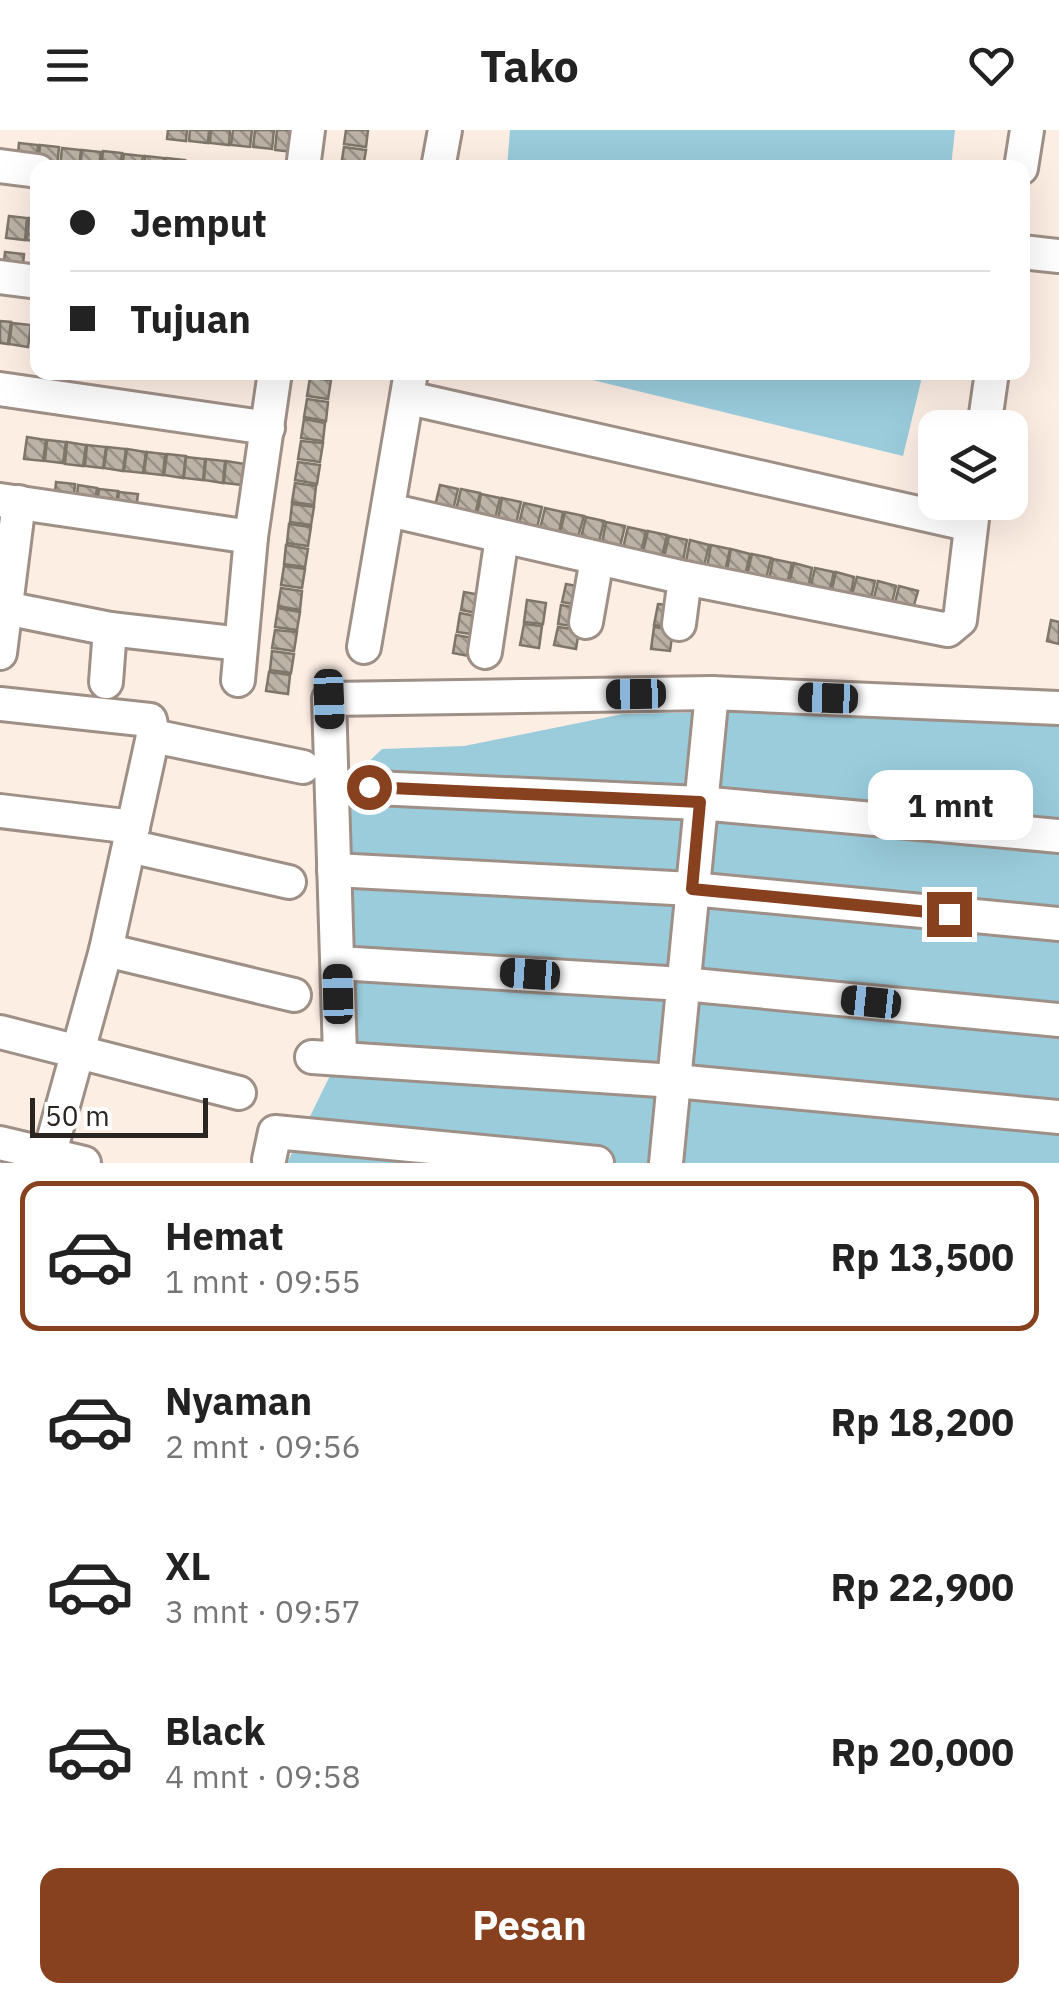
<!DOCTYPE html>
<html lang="id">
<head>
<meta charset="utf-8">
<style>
  :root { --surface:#fff; --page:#f2f2f2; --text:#222; --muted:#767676; --line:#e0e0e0; --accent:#88411e }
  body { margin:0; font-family:"IBM Plex Sans",sans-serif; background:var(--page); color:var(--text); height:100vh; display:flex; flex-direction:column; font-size:38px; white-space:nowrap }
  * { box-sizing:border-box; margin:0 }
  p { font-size:32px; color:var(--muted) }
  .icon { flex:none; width:55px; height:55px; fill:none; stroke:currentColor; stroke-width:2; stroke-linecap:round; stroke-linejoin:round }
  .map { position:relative; height:1033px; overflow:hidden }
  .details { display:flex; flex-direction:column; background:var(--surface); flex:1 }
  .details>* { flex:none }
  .guide { position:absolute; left:30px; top:30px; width:1000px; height:220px; border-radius:20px; box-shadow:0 10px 40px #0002; display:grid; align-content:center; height:220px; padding:0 40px; background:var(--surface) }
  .controls { position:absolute; left:918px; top:280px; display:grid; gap:20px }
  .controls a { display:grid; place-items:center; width:110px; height:110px; border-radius:20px; background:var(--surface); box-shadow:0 10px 40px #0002; font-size:50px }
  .scale { position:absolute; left:30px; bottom:25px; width:178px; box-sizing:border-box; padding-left:10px; border:5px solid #2b2522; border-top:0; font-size:28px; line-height:35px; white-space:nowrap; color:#2b2522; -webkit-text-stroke:8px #fff; paint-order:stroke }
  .end { position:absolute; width:45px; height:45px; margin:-22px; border:12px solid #88411e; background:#fff; box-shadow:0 0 0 5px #fff }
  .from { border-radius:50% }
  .bubble { position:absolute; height:70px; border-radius:20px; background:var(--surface); box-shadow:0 10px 40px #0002; font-size:32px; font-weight:700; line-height:70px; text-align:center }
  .car { position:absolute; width:30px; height:60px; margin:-30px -15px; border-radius:12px; box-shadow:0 0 8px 2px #0007; background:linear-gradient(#222 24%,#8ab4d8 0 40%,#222 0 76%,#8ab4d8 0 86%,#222 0) }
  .guide b { display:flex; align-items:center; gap:35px; height:95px; font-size:38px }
  .guide b+b { border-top:2px solid var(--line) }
  .guide i { width:25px; height:25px; background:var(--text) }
  ul { padding:18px 0 0; list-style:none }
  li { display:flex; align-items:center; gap:30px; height:150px; margin:0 20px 15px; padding:0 20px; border:5px solid transparent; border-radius:20px }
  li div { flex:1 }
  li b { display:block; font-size:38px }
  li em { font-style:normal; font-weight:700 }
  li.on { border-color:var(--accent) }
  li>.icon { width:90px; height:90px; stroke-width:1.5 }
  .action { display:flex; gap:20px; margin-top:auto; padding:20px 40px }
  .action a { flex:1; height:115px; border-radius:20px; background:var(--accent); color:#fff; font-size:40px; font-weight:700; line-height:115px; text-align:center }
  header { display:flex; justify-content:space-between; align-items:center; height:130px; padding:0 40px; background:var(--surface); font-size:45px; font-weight:700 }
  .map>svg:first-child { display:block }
  .water { fill:#9accdc }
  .building { fill:url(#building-back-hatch); stroke:#7e7669; stroke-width:2.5 }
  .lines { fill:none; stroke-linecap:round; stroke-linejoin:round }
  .minor-casing { stroke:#9e8f87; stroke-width:38 }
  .minor { stroke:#fff; stroke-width:32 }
  .route { stroke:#88411e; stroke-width:12 }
</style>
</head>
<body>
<header><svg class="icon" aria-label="menu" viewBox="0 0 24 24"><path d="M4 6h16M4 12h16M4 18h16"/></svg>Tako<svg class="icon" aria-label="heart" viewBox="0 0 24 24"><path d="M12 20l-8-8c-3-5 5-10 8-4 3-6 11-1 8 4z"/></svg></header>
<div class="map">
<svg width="1059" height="1033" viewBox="0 0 1059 1033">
  <defs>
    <pattern id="building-back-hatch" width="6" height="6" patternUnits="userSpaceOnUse" patternTransform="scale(2.5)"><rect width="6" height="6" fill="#bcb3a6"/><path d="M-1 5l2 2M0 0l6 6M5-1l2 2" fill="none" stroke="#999187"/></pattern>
  </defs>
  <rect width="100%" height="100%" fill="#fdeee4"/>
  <g class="water">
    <polygon points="510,0 955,0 951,37 507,37"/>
    <polygon points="564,243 923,243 903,326"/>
    <polygon points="1059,574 1059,1033 287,1033 352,901 351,666 358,642 382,619 464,616 623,584"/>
  </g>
  <g class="building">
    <polygon points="168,0 187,0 186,11 167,9"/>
    <polygon points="190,0 209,0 208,13 189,11"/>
    <polygon points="211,0 230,0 229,15 210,13"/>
    <polygon points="233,0 252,0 250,17 231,15"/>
    <polygon points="255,0 274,0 272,19 253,17"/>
    <polygon points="277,0 296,0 294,22 275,20"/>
    <polygon points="346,0 368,0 366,17 344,14"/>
    <polygon points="19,13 38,15 36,37 17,34"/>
    <polygon points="40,15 59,17 57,38 38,37"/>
    <polygon points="344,17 366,20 363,38 341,36"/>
    <polygon points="62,18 81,20 79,38 60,38"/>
    <polygon points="82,20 101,22 99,38 80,38"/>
    <polygon points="103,21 122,23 120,38 101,38"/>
    <polygon points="124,24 143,26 141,38 122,38"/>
    <polygon points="145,26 164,28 163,38 144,38"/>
    <polygon points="166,28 185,30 184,38 165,38"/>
    <polygon points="9,86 27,88 25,110 6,108"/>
    <polygon points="29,88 38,89 38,111 27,110"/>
    <polygon points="5,122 24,124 22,145 3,143"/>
    <polygon points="0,191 11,192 8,214 0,213"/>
    <polygon points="12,193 31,195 28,217 9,214"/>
    <polygon points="310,248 331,250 328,269 307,266"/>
    <polygon points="307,269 328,272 326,291 304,287"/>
    <polygon points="304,289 325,293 323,311 301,308"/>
    <polygon points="27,307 46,310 43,331 24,329"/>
    <polygon points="47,310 66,312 63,333 45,331"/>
    <polygon points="301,311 323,313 320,332 298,329"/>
    <polygon points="67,312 86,315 83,336 65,334"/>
    <polygon points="87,315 106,317 103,338 85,336"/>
    <polygon points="107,317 126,319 123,341 104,338"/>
    <polygon points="127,319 146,322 143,343 124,341"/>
    <polygon points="147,322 165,324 163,345 144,343"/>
    <polygon points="167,324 186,326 183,348 164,345"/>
    <polygon points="186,327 205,329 203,350 184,348"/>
    <polygon points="206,329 225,331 223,353 204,350"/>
    <polygon points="226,331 245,334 243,355 224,353"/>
    <polygon points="298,332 320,335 317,354 295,350"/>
    <polygon points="56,352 75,354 73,376 54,373"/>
    <polygon points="295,353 316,356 314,375 292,372"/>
    <polygon points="78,355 97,358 94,379 76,377"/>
    <polygon points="440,355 458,359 453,380 435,376"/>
    <polygon points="99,359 118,361 115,383 96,380"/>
    <polygon points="461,359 480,363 475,385 456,380"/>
    <polygon points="119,362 138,364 135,386 116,383"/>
    <polygon points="481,364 500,368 495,389 477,385"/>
    <polygon points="502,368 521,372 516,394 498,390"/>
    <polygon points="524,373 542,377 537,398 519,394"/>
    <polygon points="292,374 314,377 311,395 290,392"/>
    <polygon points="545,378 563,382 559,403 540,399"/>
    <polygon points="565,382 584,386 578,407 560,403"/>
    <polygon points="586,387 604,391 599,412 581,408"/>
    <polygon points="606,392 625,396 620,417 602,413"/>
    <polygon points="289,394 311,397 308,416 287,413"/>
    <polygon points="628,397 646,401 641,422 623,418"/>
    <polygon points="648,401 667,405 662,426 643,422"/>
    <polygon points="669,406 687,410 683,431 664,427"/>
    <polygon points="690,410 709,415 704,436 686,431"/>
    <polygon points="286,415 308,419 305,437 284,434"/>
    <polygon points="711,415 730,419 725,441 707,437"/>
    <polygon points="731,419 750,424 745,445 727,440"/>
    <polygon points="752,424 771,428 766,449 747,445"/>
    <polygon points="773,429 792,433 787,454 769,450"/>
    <polygon points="794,433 812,438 808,459 789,454"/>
    <polygon points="284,436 305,439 302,458 281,455"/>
    <polygon points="815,438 834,442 829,463 810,459"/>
    <polygon points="836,442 854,447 850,468 831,463"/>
    <polygon points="857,447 875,451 870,472 851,468"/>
    <polygon points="878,451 896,456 891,477 873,472"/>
    <polygon points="566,454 587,458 584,476 562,472"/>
    <polygon points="899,456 918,461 912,482 894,477"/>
    <polygon points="281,458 302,461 300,480 278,476"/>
    <polygon points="464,462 486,466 482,484 461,480"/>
    <polygon points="527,470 546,473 543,494 524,492"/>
    <polygon points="658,474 676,476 673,498 654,495"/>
    <polygon points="561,475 583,479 579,497 558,494"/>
    <polygon points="278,478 300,482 297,500 275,497"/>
    <polygon points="460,483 481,487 478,505 457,502"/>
    <polygon points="1051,490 1059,492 1059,514 1047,511"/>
    <polygon points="524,494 542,496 539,518 520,515"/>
    <polygon points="558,497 579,500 576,519 554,515"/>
    <polygon points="654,497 673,500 670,521 651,519"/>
    <polygon points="275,500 297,502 294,521 272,518"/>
    <polygon points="456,505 478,509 474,527 453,523"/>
    <polygon points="272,521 294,524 291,543 270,540"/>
    <polygon points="269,542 290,545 288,564 266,561"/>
  </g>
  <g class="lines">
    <defs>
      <g id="minor">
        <polyline points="0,36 38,41"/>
        <polyline points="303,38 308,0"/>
        <polyline points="438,38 445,0"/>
        <polyline points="1021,38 1027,0"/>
        <polyline points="1022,122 1059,126"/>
        <polyline points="0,147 38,152"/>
        <polyline points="0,259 268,298"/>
        <polyline points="409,268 971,395"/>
        <polyline points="984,298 992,242"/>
        <polyline points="0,370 251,407"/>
        <polyline points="389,380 685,448 948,500 960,490 974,372"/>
        <polyline points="0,477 110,499 241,514"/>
        <polyline points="586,492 597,429"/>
        <polyline points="679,494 685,448"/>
        <polyline points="364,517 411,242"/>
        <polyline points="485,522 502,407"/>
        <polyline points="0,523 19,372"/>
        <polyline points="238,550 251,407 275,242"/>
        <polyline points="106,552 110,499"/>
        <polyline points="0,574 150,590 153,606 106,820 47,1033"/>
        <polyline points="153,606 303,637"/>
        <polyline points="332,656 700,673 1059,706"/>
        <polyline points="0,681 133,697"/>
        <polyline points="129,716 289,752"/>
        <polyline points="334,740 692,759 1059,794"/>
        <polyline points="106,820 294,865"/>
        <polyline points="338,833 683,854 1059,890"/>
        <polyline points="0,902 239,963"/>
        <polyline points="340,926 329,569 712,563"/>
        <polyline points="312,927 675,951 1059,987"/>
        <polyline points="0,1013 84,1033"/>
        <polyline points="269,1030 275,1002 597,1033"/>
        <polyline points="666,1033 712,563 1059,578"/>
      </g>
    </defs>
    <use href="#minor" class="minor-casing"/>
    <use href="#minor" class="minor"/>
  </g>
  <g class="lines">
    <polyline class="route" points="369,657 700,672 692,759 949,784"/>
  </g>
</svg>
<div class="controls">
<a><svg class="icon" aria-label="layers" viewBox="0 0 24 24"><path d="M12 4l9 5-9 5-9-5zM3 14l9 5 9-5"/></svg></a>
</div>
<div class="scale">50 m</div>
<i class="end from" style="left:369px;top:657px"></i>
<i class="end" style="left:949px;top:784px"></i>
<div class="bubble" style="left:868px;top:640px;width:165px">1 mnt</div>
<i class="car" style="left:636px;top:564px;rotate:269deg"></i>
<i class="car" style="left:828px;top:568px;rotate:272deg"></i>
<i class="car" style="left:329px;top:569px;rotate:178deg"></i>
<i class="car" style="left:530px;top:844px;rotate:274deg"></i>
<i class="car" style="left:338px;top:864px;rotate:359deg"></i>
<i class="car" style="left:871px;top:872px;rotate:276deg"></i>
<div class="guide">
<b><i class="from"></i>Jemput</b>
<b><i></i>Tujuan</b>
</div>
</div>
<section class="details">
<ul>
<li class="on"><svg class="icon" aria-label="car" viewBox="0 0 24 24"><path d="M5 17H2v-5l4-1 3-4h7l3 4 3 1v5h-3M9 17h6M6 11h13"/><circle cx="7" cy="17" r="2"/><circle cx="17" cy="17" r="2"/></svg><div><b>Hemat</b><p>1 mnt · 09:55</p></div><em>Rp 13,500</em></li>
<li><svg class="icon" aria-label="car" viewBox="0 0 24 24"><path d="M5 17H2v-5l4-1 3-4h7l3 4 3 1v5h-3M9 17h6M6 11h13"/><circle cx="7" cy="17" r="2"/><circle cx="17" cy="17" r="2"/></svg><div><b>Nyaman</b><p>2 mnt · 09:56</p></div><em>Rp 18,200</em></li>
<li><svg class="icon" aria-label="car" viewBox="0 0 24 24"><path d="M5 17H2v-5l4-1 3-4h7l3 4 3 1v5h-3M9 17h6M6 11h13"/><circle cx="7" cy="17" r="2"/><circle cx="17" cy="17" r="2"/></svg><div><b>XL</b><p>3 mnt · 09:57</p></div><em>Rp 22,900</em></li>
<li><svg class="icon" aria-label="car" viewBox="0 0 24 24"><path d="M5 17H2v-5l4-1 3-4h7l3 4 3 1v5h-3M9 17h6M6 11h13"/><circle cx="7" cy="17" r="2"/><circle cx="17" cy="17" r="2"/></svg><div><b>Black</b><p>4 mnt · 09:58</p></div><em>Rp 20,000</em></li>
</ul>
<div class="action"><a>Pesan</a></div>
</section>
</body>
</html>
